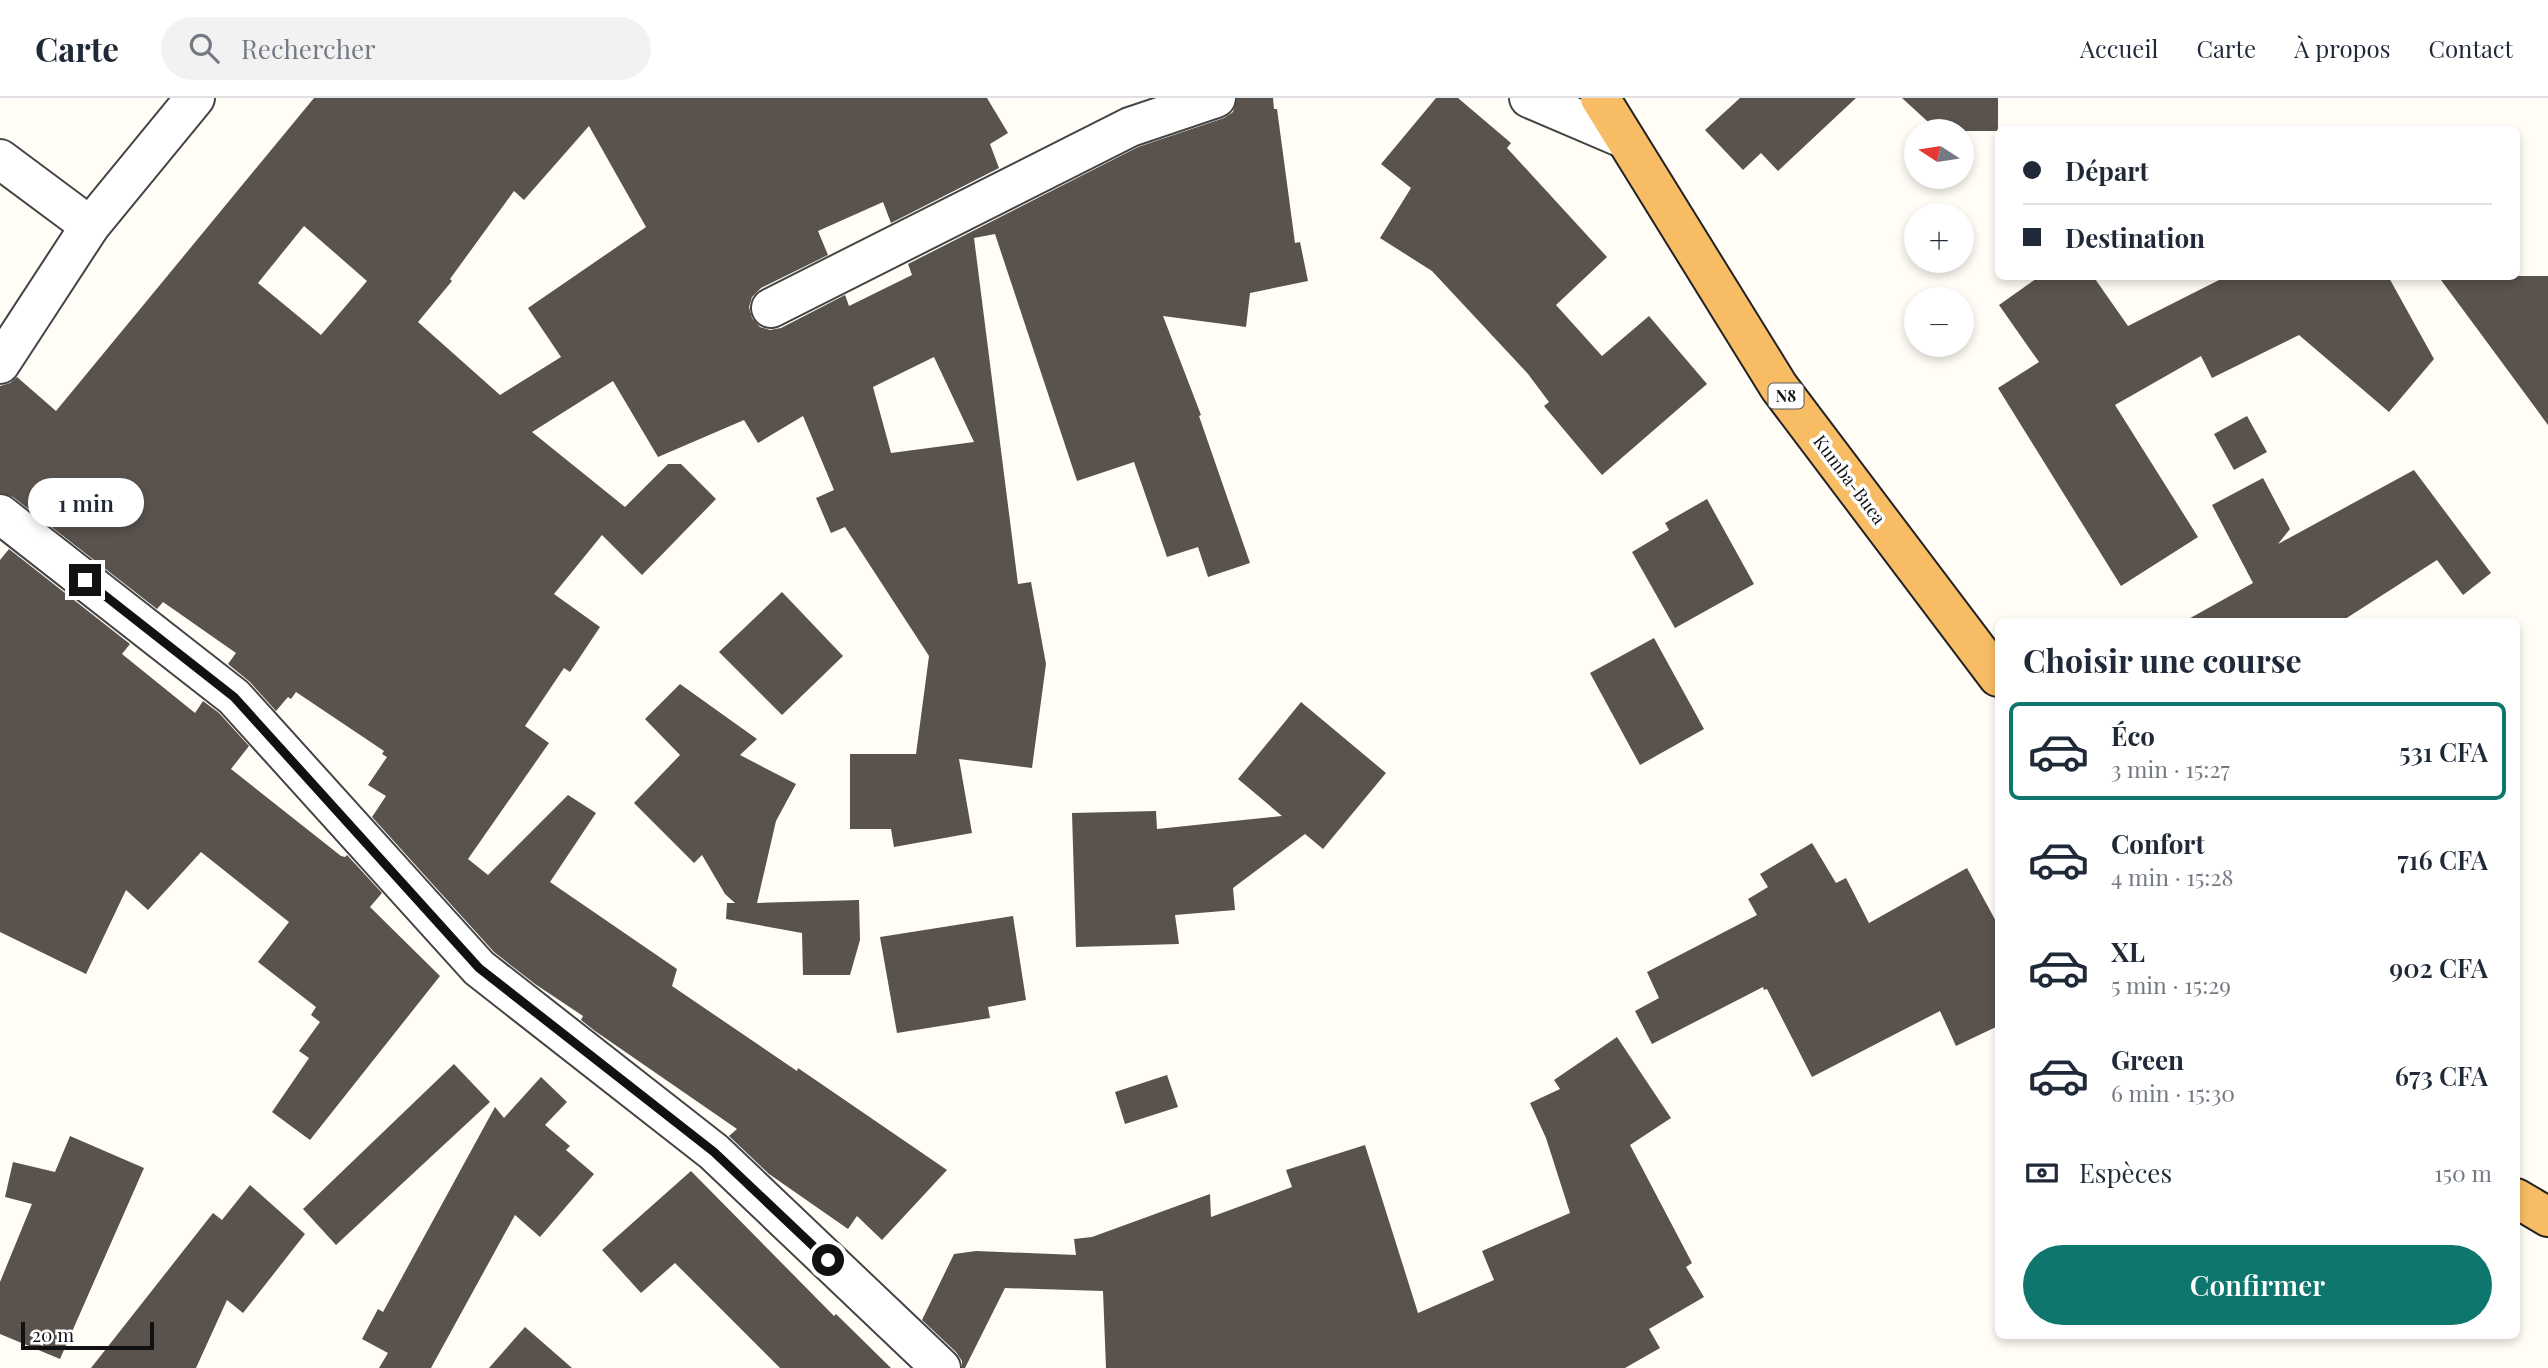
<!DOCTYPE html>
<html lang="fr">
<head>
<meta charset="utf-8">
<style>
  :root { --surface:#fff; --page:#f2f2f3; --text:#1f2937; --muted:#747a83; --line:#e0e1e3; --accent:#0f766e }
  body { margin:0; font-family:"Playfair Display",serif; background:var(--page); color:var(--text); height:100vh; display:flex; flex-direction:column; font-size:26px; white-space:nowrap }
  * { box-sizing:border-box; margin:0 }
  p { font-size:23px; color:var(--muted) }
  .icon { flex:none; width:38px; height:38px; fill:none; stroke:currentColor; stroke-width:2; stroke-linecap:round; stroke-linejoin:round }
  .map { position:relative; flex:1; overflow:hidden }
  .details { position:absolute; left:1995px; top:520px; width:525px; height:721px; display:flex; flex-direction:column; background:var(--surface); border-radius:10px; box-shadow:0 4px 10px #0003 }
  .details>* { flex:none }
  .top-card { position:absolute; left:1995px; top:28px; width:525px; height:154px; border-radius:10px; box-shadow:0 4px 10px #0003; display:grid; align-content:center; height:154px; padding:0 28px; background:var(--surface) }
  .needle { width:46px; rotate:282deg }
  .tools { position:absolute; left:1904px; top:21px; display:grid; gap:14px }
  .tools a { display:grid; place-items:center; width:70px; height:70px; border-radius:50%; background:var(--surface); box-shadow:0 4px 10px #0003; font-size:35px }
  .scale { position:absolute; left:21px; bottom:18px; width:133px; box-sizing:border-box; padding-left:7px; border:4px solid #111; border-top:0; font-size:19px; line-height:24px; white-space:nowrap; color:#111; -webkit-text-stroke:5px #fff; paint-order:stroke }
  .end { position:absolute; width:32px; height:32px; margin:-16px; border:9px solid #111; background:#fff; box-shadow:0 0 0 4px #fff }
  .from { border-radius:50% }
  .bubble { position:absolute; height:49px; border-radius:24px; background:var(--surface); box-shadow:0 4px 10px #0003; font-size:23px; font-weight:600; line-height:49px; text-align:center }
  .top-card b { display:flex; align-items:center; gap:24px; height:66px; font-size:26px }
  .top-card b+b { border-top:2px solid var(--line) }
  .top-card i { width:18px; height:18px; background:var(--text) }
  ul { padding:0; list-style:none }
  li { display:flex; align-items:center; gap:21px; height:98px; margin:0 14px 10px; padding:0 14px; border:4px solid transparent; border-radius:10px }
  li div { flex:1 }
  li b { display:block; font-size:26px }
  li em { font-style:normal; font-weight:600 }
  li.current { border-color:var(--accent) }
  li>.icon { width:63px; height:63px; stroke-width:1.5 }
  h2 { padding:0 28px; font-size:32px; line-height:84px }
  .pay { display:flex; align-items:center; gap:18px; height:77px; padding:0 28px; font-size:26px }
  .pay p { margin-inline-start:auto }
  .button { display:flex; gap:14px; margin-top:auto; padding:14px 28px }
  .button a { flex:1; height:80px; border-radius:42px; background:var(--accent); color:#fff; font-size:28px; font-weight:600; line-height:80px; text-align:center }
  header { display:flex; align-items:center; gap:42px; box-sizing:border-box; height:98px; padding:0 35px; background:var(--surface); border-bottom:2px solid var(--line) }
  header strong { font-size:33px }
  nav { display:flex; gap:38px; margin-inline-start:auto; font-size:24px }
  .search { width:490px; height:63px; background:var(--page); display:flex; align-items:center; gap:18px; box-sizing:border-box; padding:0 24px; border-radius:38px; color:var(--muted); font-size:26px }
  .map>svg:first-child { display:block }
  .building { fill:#5a524d; fill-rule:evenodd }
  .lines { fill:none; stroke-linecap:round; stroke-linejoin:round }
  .minor-casing { stroke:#444; stroke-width:42 }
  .trunk-casing { stroke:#222; stroke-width:42 }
  .minor { stroke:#fff; stroke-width:38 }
  .trunk { stroke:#f7bc64; stroke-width:38 }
  .route { stroke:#111; stroke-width:9 }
  .labels { text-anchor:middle; stroke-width:7; stroke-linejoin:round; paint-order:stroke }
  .shield { fill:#fff; stroke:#585858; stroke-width:2 }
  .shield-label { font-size:16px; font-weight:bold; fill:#111 }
  .street-label { font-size:18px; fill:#111; stroke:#fff }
</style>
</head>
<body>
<header>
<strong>Carte</strong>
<div class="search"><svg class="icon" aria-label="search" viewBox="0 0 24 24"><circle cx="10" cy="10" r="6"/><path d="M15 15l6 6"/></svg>Rechercher</div>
<nav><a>Accueil</a><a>Carte</a><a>À propos</a><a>Contact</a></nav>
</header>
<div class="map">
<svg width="2548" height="1270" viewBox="0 0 2548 1270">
  <rect width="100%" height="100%" fill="#fffdf5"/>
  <g class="building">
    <path d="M314,0H987L1008,35L990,46L999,70L891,125L883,104L818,133L828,157L761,190L752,199L749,209L752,220L760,229L770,232L781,230L845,197L849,208L912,177L908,166L1138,49L1224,20L1233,14L1237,0H1273L1274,11H1277L1295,145L1300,144L1308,183L1250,195L1246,229L1163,218L1201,317L1199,318L1250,465L1208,479L1198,449L1167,459L1134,364L1077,383L995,136L974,140L1018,486L1031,484L1046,566L1032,670L959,661L972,735L894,749L891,731H850V656H916L929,558L845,429L831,435L816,400L834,392L803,318L758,345L744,322L658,359L613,283L532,334L625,409L668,366H681L716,401L642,477L602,437L554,496L600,529L570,574L564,570L525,628L549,645L468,761L488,777L568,697L596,715L550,784L677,871L672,888L797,973L798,970L947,1072L882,1142L857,1118L848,1131L769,1076L729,1038L737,1031L595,933L581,922L583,918L535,886L494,854L372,719L386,698L368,687L387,659L382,656L384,653L296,594L291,601L288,599L276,613L250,584L228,566L236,555L163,504L157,511L13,399L0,395V288L10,285L17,279L56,313ZM589,28L646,129L528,210L561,259L500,297L418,224L452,183L450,181L514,93L524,102ZM304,128L367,183L321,237L258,185ZM934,259L974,344L891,355L873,289Z"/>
    <polygon points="1436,0 1458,0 1511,45 1507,50 1607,159 1556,207 1602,258 1649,218 1707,286 1602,377 1544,308 1549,304 1528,276 1432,173 1380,140 1411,90 1381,66"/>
    <polygon points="1740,0 1856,0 1778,73 1761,55 1743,72 1705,32"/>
    <polygon points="1902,0 1998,0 1998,33 1938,33"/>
    <polygon points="2040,178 2093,178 2128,228 2227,178 2388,178 2434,261 2389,314 2299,237 2212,280 2201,258 2115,307 2198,439 2121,488 1998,290 2039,264 1999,207"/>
    <polygon points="2438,178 2548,178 2548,327 2478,232"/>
    <polygon points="2247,318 2267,354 2234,372 2214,336"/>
    <polygon points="2414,372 2491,475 2463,497 2437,462 2342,523 2185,523 2253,485 2212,407 2263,380 2290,431 2278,446"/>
    <polygon points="1707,401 1754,486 1675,530 1632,454 1669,432 1665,425"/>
    <polygon points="9,451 130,546 122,556 195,615 203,603 219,615 249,648 231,671 341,758 345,759 347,757 382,795 370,809 440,878 310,1042 272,1014 309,960 299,953 320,924 311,917 316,909 258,864 289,824 201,754 148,812 126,792 86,876 0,834 0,462"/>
    <polygon points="782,494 843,558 782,617 719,554"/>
    <polygon points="1654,540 1704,631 1640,667 1590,575"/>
    <polygon points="680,586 757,641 740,657 796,686 776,723 757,805 859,802 860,842 850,877 803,877 802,835 726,821 727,805 735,805 725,796 702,757 694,765 634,705 680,657 645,621"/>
    <polygon points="1301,604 1386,675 1323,751 1305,736 1233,790 1235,812 1175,817 1179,846 1076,849 1072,715 1156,713 1157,731 1282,718 1238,681"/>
    <polygon points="1812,745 1836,785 1846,780 1869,825 1967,770 1998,827 1998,928 1956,948 1940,913 1812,979 1767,891 1764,892 1763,889 1652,946 1635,913 1659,900 1647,874 1757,817 1748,801 1768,789 1760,776"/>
    <polygon points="1013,818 1026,902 988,909 990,920 897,935 880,839"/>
    <polygon points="1617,939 1671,1020 1630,1047 1692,1165 1686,1169 1704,1199 1649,1231 1660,1250 1625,1270 1106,1270 1103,1193 1005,1190 965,1270 962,1270 962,1263 956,1254 922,1222 954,1156 976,1153 1076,1157 1074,1141 1092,1139 1210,1096 1211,1119 1292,1089 1286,1072 1365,1047 1418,1215 1494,1182 1482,1153 1570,1115 1546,1040 1530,1005 1560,991 1554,982"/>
    <polygon points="454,966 490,1004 336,1147 303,1111"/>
    <polygon points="1167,977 1178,1009 1125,1026 1115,994"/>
    <polygon points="541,979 567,1004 545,1027 570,1048 566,1052 594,1076 540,1139 515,1117 431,1270 379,1270 388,1255 362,1241 378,1211 383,1214 495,1009 504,1020"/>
    <polygon points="70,1038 144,1070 60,1261 0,1236 0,1184 32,1106 5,1099 13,1064 55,1074"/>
    <polygon points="691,1073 834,1218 836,1216 891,1270 780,1270 675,1165 641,1195 602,1152"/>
    <polygon points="250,1087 305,1136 243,1215 227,1202 196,1270 91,1270 213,1115 222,1122"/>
    <polygon points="525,1229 572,1270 489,1270"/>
  </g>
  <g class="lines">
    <defs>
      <g id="minor">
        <polyline points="1529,0 1625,41"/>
        <polyline points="0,61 90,128"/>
        <polyline points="771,210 1130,29 1216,0"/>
        <polyline points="0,266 90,128 195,0"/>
        <polyline points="0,416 234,599 479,870 714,1054 941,1270"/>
      </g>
      <g id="trunk">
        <polyline points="1600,0 1779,289 1998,579"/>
        <polyline points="2516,1100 2548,1119"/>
      </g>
    </defs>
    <use href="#minor" class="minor-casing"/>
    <use href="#trunk" class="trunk-casing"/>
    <use href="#minor" class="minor"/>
    <use href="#trunk" class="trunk"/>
  </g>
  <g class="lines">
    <polyline class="route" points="85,482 234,599 479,870 714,1054 828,1162"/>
  </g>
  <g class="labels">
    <rect class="shield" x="1768.5" y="285.5" width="35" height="25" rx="5"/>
    <g class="shield-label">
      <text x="1786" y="304">N8</text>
    </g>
    <g class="street-label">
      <text transform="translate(1849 382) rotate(53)" y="6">Kumba-Buea</text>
    </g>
  </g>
</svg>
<div class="tools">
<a><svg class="needle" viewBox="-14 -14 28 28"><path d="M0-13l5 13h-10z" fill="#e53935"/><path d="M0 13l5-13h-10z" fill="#747a83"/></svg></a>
<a>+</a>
<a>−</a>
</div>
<div class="scale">20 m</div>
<i class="end from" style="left:828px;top:1162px"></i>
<i class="end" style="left:85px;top:482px"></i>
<div class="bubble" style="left:28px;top:380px;width:116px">1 min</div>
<div class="top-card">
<b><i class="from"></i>Départ</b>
<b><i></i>Destination</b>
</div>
<section class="details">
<h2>Choisir une course</h2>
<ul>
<li class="current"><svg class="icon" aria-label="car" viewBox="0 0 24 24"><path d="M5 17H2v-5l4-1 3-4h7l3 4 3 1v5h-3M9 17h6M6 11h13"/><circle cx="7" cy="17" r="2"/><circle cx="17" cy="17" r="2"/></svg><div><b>Éco</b><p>3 min · 15:27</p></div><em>531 CFA</em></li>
<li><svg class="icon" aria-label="car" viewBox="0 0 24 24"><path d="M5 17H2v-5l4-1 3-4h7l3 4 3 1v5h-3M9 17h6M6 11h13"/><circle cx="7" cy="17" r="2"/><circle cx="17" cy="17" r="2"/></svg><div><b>Confort</b><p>4 min · 15:28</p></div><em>716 CFA</em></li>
<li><svg class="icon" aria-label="car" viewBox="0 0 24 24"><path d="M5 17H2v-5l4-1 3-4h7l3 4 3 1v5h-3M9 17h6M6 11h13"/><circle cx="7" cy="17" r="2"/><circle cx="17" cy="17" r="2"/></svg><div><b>XL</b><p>5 min · 15:29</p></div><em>902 CFA</em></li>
<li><svg class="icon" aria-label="car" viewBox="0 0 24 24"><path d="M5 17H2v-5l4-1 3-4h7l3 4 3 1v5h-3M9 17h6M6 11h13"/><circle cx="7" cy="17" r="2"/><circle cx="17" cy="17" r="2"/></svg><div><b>Green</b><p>6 min · 15:30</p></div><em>673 CFA</em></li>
</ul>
<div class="pay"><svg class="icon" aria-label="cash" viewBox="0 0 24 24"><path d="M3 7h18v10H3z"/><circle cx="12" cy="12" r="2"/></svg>Espèces<p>150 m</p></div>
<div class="button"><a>Confirmer</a></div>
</section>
</div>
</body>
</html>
